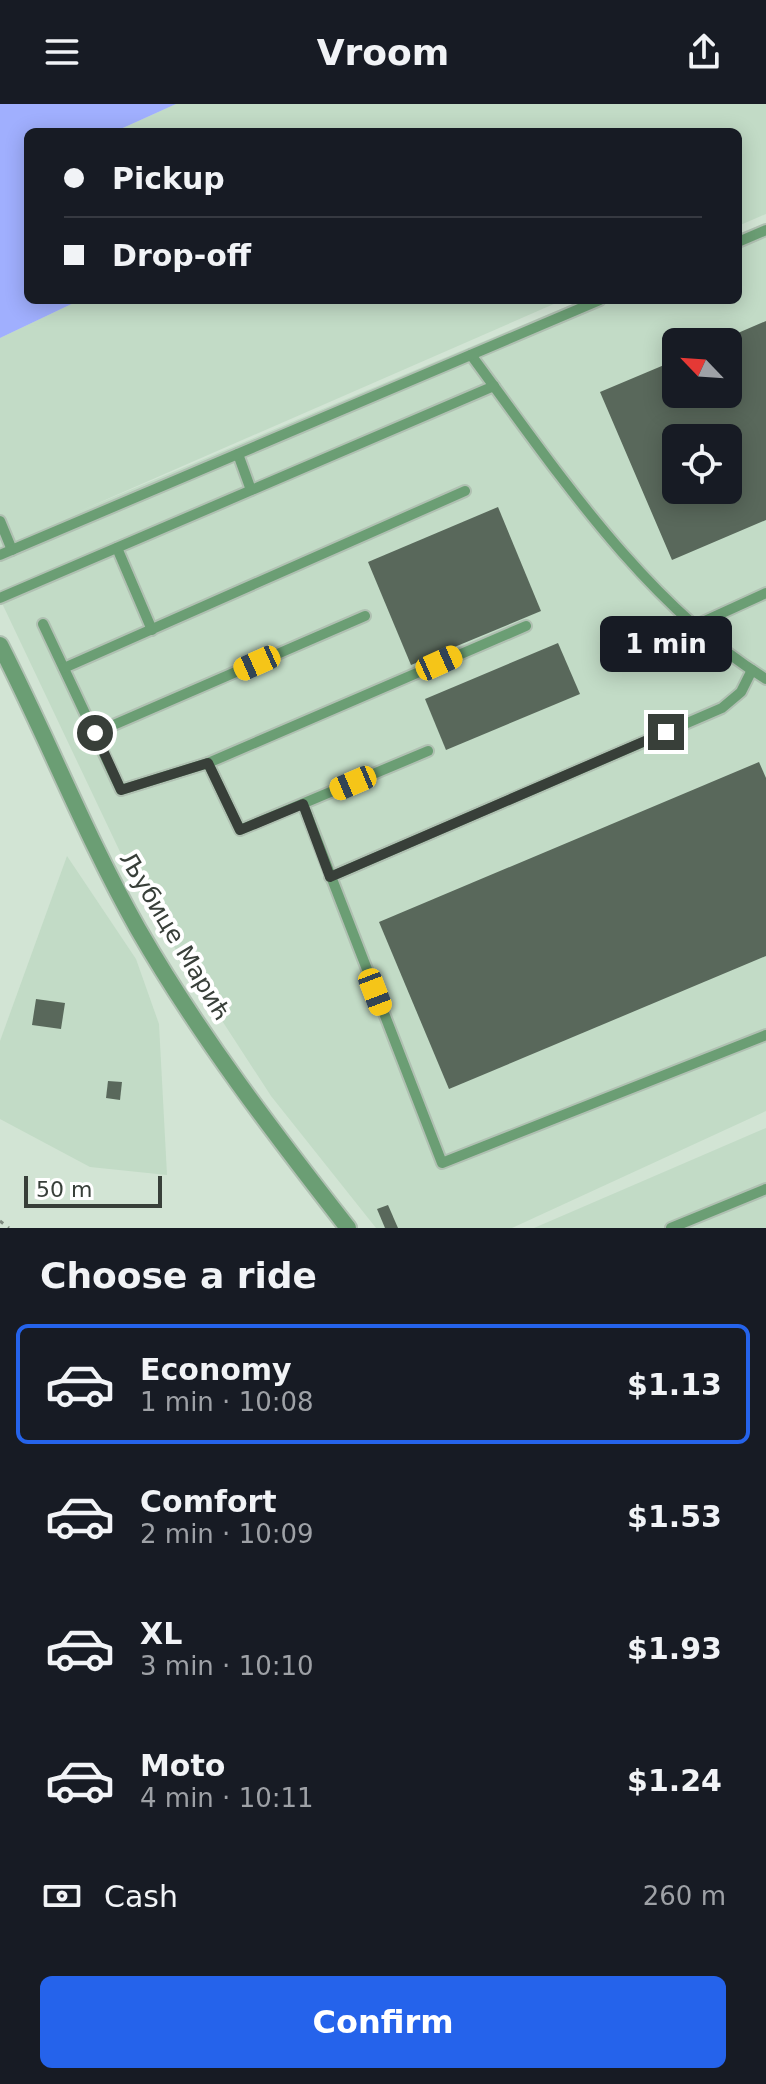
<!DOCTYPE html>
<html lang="en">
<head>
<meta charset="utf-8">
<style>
  :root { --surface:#171b24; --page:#242831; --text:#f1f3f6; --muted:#9ea1a6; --line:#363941; --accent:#2563eb }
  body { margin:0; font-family:"DejaVu Sans",sans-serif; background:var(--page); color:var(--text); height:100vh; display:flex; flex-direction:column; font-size:30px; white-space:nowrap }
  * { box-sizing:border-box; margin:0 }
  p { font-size:26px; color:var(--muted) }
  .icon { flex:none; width:44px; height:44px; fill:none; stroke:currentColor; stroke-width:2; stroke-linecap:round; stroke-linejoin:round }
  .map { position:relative; height:1124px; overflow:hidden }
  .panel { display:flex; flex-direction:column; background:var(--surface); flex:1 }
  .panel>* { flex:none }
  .guide { position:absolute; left:24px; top:24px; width:718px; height:176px; border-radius:12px; box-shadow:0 4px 20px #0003; display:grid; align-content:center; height:176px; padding:0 40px; background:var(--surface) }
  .needle { width:52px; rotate:295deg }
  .fabs { position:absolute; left:662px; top:224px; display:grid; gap:16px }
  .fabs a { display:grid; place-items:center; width:80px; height:80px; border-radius:12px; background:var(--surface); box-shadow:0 4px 20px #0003; font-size:40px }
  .scale { position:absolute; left:24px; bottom:20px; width:138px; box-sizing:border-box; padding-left:8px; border:4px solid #383f39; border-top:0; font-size:22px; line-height:28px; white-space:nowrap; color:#383f39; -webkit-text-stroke:6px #fff; paint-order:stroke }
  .end { position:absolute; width:36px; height:36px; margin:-18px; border:10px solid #383f39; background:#fff; box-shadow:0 0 0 4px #fff }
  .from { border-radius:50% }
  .bubble { position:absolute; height:56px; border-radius:12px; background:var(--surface); box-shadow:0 4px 20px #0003; font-size:26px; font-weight:700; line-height:56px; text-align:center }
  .car { position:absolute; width:24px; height:48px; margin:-24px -12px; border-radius:10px; box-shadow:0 0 6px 2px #0007; background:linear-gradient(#f5c518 24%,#345 0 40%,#f5c518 0 76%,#345 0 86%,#f5c518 0) }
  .guide b { display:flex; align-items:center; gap:28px; height:76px; font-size:30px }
  .guide b+b { border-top:2px solid var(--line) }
  .guide i { width:20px; height:20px; background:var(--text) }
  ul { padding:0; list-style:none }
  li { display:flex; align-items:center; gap:24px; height:120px; margin:0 16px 12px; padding:0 24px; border:4px solid transparent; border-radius:12px }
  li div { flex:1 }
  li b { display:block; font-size:30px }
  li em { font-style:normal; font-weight:700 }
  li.current { border-color:var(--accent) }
  li>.icon { width:72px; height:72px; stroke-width:1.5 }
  h2 { padding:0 40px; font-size:36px; line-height:96px }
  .pay { display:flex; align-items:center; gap:20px; height:88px; padding:0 40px; font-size:30px }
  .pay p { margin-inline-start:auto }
  .primary-button { display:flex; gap:16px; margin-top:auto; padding:16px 40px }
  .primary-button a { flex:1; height:92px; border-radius:12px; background:var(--accent); color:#fff; font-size:32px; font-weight:700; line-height:92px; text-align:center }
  header { display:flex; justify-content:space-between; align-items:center; height:104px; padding:0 40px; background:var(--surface); font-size:36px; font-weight:700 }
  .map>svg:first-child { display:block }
  .built { fill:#c2dbc6; fill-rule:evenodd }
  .green { fill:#a0affe }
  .building { fill:#59685b; fill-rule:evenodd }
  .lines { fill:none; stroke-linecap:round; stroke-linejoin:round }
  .service-casing { stroke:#b0c0b2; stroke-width:14 }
  .minor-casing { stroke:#b0c0b2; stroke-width:20 }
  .path { stroke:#7f8b80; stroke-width:3; stroke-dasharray:4 6; stroke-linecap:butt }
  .service { stroke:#6b9e74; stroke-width:10 }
  .minor { stroke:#6b9e74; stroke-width:16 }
  .route { stroke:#383f39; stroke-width:10 }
  .labels { text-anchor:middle; stroke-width:8; stroke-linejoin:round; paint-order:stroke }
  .street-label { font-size:24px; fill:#383f39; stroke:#fff }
</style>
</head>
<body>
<header><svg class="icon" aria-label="menu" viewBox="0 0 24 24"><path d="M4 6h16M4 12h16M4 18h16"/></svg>Vroom<svg class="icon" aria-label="share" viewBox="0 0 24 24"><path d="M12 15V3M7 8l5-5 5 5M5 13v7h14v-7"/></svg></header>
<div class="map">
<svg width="766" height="1124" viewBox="0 0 766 1124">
  <rect width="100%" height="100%" fill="#d2e4d4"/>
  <g class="built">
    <polygon points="176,0 766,0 766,110 738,122 738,28 114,28"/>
    <path d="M766,119V1007L512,1124H376L271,992L141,792L0,495V234L80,196H563L80,407L582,196H738V130ZM676,238H728V290H676ZM676,334H728V386H676Z"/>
    <polygon points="67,752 136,855 159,920 167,1071 90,1063 0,1015 0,937"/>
    <polygon points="766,1024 766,1124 534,1124"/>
  </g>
  <polygon class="green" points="0,0 176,0 114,28 28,28 28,196 80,196 0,234"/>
  <g class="building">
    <path d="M766,217V416L672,456L600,288L676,256V290H728V238H717ZM676,334H728V386H676Z"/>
    <polygon points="498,403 541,507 411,561 368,458"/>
    <polygon points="558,539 580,590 446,646 425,595"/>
    <polygon points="759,658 766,674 766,852 449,985 379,818"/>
    <polygon points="36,895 65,899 61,925 32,921"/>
    <polygon points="108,977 122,978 120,996 106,994"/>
    <polygon points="388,1101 398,1124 385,1124 377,1105"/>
  </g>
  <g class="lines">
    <defs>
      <g id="service">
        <polyline points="738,138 766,126"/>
        <path d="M471,251C554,363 645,501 766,575"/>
        <polyline points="238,350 251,386"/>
        <polyline points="0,417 12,446"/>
        <polyline points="117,444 152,526"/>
        <polyline points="0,451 600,196"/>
        <polyline points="0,494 494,282"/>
        <polyline points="43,520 121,686 208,659 526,522"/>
        <polyline points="696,521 766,489"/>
        <polyline points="64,564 465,387"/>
        <polyline points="95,629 365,512"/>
        <polyline points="208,659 240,726 428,647"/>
        <polyline points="303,700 442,1059 766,931"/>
        <polyline points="330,773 722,604 741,588 752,566"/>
        <polyline points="671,1124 766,1085"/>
      </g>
      <path id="minor" d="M0,541C48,635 86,733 138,825C199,931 273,1028 348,1124"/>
    </defs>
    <use href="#service" class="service-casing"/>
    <use href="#minor" class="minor-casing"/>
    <polyline class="path" points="0,1117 9,1124"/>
    <use href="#service" class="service"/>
    <use href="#minor" class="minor"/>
  </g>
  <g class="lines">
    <polyline class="route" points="95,629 121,686 208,659 240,726 303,700 330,773 666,628"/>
  </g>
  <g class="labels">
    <g class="street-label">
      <text transform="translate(175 832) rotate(59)" y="8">Љубице Марић</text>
    </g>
  </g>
</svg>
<div class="fabs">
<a><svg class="needle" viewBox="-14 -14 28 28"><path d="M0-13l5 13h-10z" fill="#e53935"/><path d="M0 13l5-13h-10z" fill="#9ea1a6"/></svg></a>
<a><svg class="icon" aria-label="locate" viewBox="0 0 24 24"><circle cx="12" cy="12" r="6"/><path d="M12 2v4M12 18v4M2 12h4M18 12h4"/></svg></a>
</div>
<div class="scale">50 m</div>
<i class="end from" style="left:95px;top:629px"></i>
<i class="end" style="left:666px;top:628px"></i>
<div class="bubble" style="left:600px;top:512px;width:132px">1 min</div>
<i class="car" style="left:257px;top:559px;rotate:246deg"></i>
<i class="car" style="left:439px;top:559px;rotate:66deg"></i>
<i class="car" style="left:353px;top:679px;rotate:247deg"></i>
<i class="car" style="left:375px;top:888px;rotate:159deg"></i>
<div class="guide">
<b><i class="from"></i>Pickup</b>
<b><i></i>Drop-off</b>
</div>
</div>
<section class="panel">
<h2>Choose a ride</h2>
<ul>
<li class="current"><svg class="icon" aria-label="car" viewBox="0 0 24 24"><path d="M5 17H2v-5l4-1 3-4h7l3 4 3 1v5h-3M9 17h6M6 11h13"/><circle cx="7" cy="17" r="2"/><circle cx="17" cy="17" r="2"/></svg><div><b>Economy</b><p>1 min · 10:08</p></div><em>$1.13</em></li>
<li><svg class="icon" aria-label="car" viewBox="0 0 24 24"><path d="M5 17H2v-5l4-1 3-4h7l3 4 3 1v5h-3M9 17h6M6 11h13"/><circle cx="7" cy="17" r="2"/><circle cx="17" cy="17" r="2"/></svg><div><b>Comfort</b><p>2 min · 10:09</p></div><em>$1.53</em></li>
<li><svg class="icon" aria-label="car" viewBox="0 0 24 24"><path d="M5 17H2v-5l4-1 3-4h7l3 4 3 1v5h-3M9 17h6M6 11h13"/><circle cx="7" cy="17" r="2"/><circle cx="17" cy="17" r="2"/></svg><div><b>XL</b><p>3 min · 10:10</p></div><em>$1.93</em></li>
<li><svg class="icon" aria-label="car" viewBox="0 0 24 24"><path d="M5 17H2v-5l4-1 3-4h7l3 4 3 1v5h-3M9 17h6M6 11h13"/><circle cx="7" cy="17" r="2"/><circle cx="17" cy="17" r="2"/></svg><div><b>Moto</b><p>4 min · 10:11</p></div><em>$1.24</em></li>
</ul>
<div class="pay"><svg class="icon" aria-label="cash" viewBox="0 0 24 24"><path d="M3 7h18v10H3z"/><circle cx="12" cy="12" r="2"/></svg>Cash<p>260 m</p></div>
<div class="primary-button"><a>Confirm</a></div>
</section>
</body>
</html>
